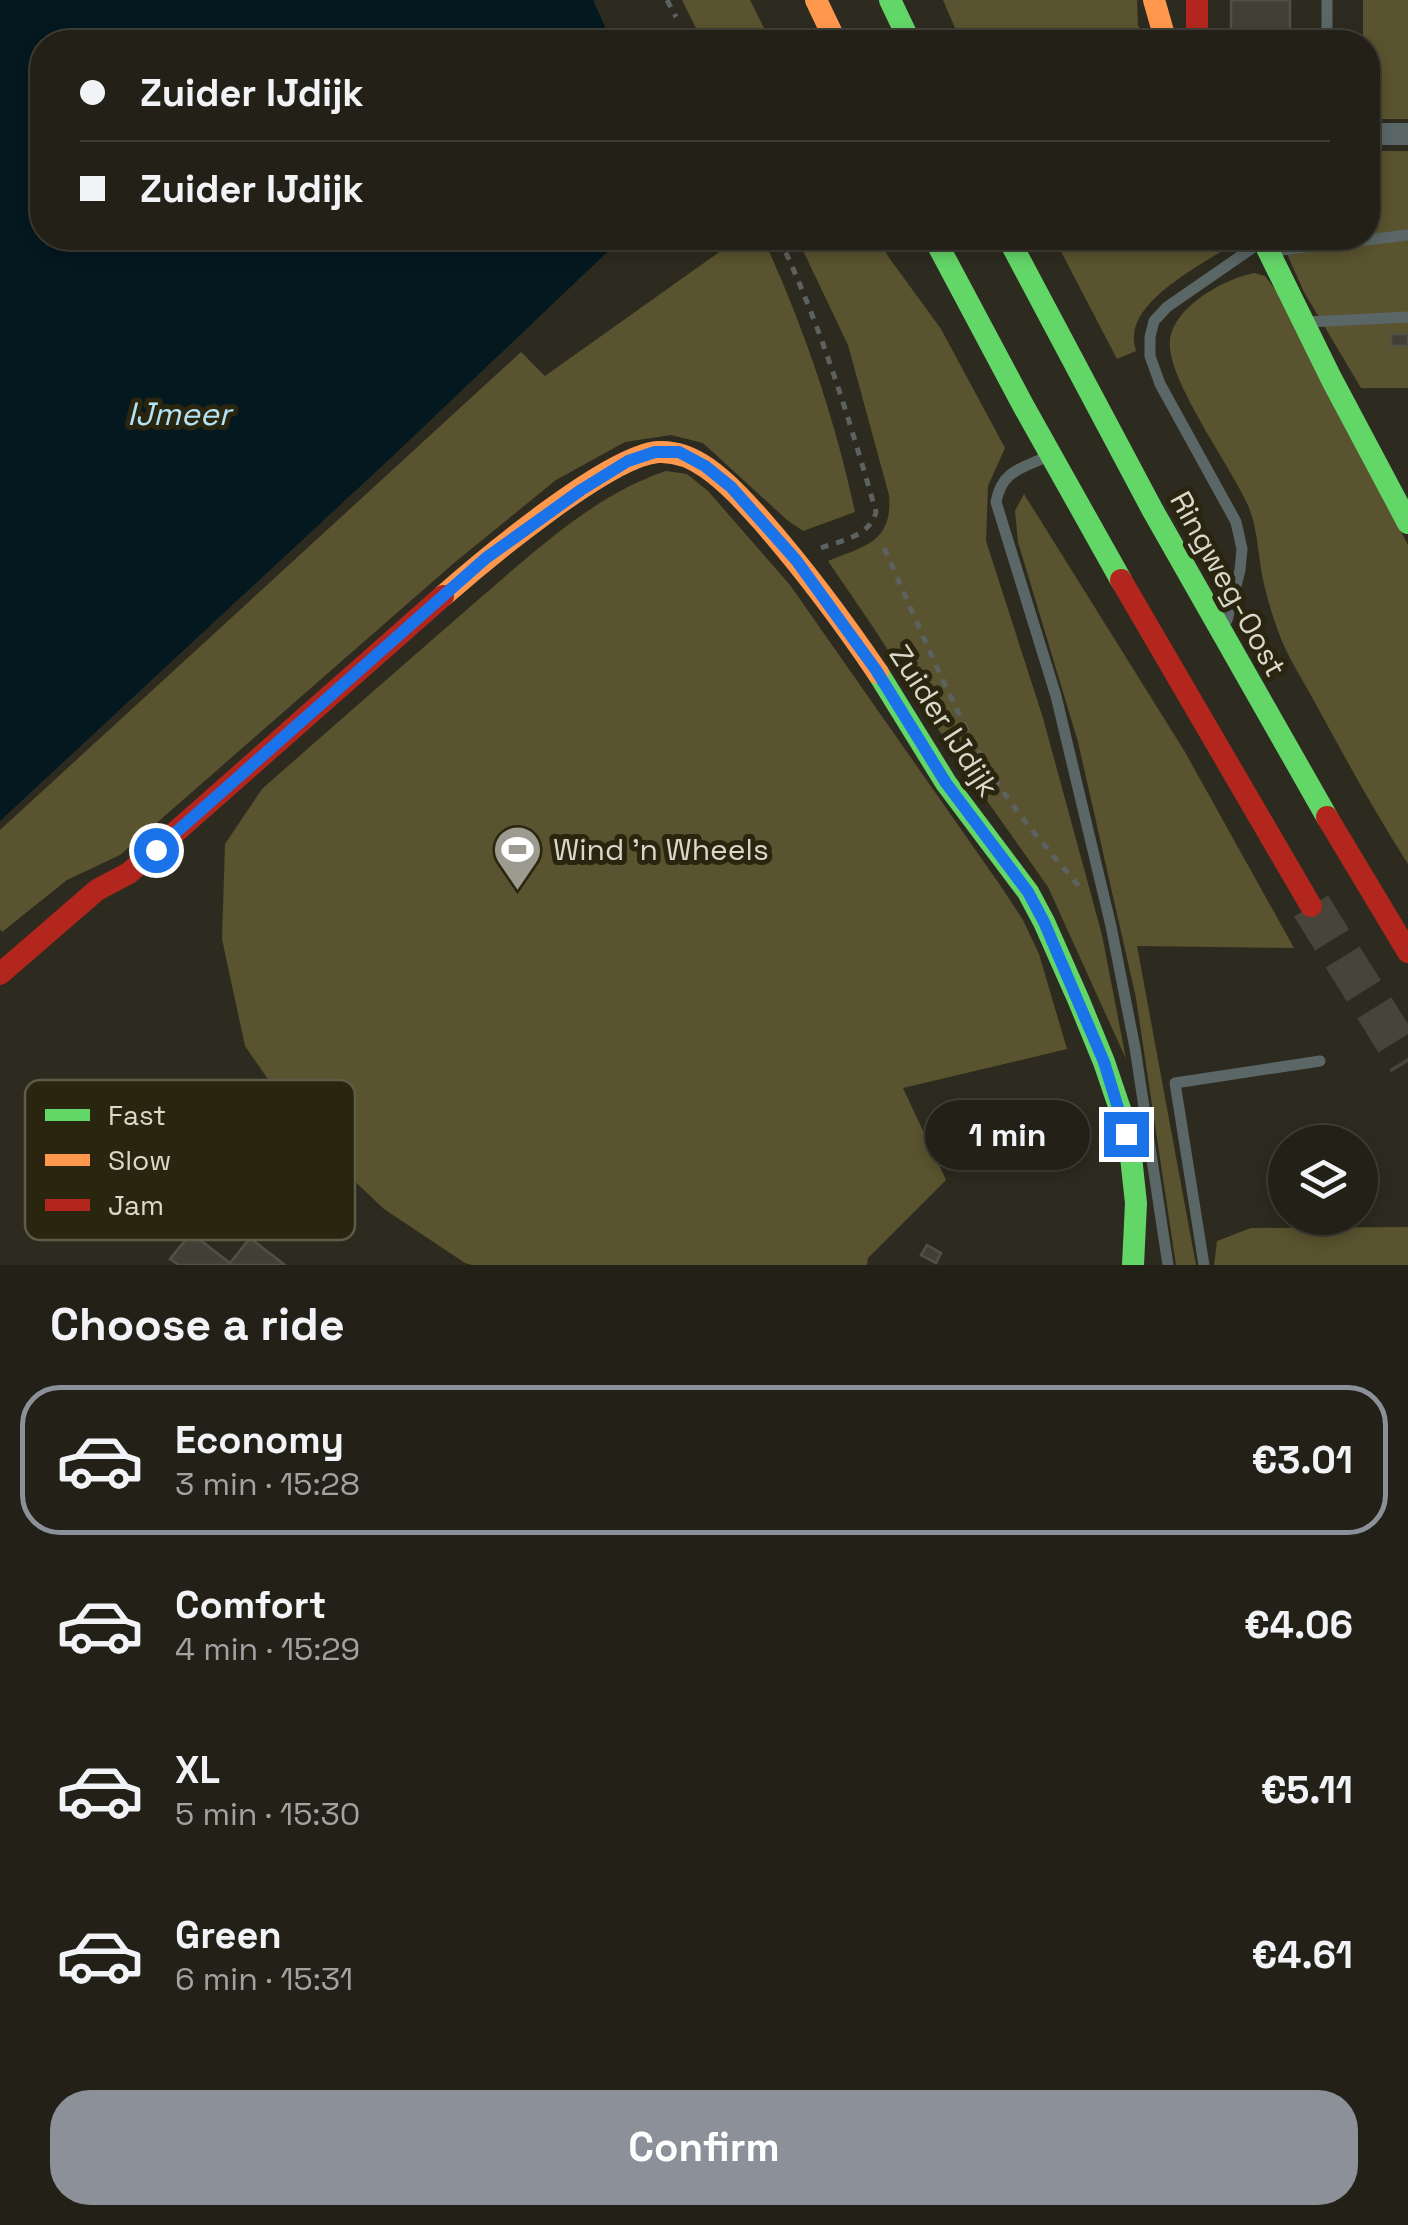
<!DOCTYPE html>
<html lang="en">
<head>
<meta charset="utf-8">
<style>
  :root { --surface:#222017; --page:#2e2d24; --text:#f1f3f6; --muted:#a2a3a1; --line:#3f3e36; --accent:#8c9099 }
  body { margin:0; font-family:"Space Grotesk",sans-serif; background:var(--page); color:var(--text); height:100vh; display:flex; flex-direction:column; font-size:38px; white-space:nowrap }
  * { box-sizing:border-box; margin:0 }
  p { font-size:32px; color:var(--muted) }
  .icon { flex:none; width:55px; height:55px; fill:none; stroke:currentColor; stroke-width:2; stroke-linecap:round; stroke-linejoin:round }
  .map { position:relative; height:1265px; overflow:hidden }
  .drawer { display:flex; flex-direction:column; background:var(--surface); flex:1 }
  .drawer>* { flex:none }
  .guide { position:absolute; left:30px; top:30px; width:1350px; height:220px; border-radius:40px; box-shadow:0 5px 15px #0003,0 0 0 2px var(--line); display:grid; align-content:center; height:220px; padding:0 50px; background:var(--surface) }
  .controls { position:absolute; left:1268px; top:1125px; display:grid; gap:20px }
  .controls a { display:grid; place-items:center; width:110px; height:110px; border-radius:50%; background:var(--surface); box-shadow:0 5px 15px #0003,0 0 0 2px var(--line); font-size:50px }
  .end { position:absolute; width:45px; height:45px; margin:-22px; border:12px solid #1a73e8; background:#fff; box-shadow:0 0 0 5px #fff }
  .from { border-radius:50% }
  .bubble { position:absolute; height:70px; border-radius:35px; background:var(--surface); box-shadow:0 5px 15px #0003,0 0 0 2px var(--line); font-size:32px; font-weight:700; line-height:70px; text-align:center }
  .guide b { display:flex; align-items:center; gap:35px; height:95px; font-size:38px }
  .guide b+b { border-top:2px solid var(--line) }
  .guide i { width:25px; height:25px; background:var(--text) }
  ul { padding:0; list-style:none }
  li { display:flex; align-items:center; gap:30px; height:150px; margin:0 20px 15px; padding:0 30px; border:5px solid transparent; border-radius:40px }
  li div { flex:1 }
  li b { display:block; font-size:38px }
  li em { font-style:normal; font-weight:700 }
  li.selected { border-color:var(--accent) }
  li>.icon { width:90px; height:90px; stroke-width:1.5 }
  h2 { padding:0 50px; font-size:45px; line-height:120px }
  .primary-button { display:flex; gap:20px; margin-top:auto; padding:20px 50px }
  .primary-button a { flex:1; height:115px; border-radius:40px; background:var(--accent); color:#fff; font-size:40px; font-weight:700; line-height:115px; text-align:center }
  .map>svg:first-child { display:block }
  .green { fill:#5a532f }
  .water { fill:#04181f }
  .building { fill:#424036; stroke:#525046; stroke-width:2.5 }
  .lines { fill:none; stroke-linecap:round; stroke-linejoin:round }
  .highway-tunnel { stroke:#474539; stroke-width:40; stroke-dasharray:40 20; stroke-linecap:butt }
  .path { stroke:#5c6260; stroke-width:5; stroke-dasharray:8 8; stroke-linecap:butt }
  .lane { stroke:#5b6667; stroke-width:11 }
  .street { stroke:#5b6667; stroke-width:22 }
  .fast { stroke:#63d668; stroke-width:22 }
  .slow { stroke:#ff974d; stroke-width:22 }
  .jam { stroke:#b3261e; stroke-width:22 }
  .route { stroke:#1a73e8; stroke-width:12 }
  .labels { text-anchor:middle; stroke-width:10; stroke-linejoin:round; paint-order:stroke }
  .street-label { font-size:30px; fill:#dad8cb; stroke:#29250f }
  .poi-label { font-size:30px; fill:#dad8cb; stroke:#29250f; text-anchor:start }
  .water-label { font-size:32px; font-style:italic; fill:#b2e3f7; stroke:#29250f }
  .key { fill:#29250f; stroke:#5e5b47; stroke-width:2.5 }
  .key-label { font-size:28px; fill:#dad8cb }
</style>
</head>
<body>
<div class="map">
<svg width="1408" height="1265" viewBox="0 0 1408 1265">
  <rect width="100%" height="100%" fill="#2d2b1f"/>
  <g class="green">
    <polygon points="682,0 750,0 771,42 703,42"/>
    <polygon points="943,0 1137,0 1138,25 1146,42 961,42"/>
    <polygon points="1363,0 1408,0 1408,119 1374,119 1374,88 1368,87 1368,42 1363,42"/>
    <polygon points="1368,151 1408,151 1408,388 1361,388 1304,292 1280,238 1368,238"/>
    <path d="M739,238H763C803,325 835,418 855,512L803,531L787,520L703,443L671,435L625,442L556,480L454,563L120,855L67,880L2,932L0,929V830L521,352L545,376Z"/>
    <path d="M797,238H877L890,259L941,329L1005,448L988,486L986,541L1043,718L1102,935L1126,1059L1048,887L956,757L873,627L828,561C865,546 893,542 889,495L848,345Z"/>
    <path d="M1054,238H1236L1235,243C1206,262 1135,297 1134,336C1133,341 1135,346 1136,351L1117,359Z"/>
    <path d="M1254,273L1265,276L1278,293L1408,545V864C1374,811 1343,754 1313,699C1301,677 1286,654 1278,631C1272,615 1267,597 1263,580C1258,555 1258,530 1248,505C1232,468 1166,378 1170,341C1173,307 1224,279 1254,273Z"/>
    <path d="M666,471L687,474L708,491L790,585L1000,885L1023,920L1039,954L1067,1049L903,1088L946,1180L868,1258L867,1265H472L465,1263L384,1209L308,1137L245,1046L222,939L225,844L262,789C331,728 401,667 471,606C530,556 591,496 666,471Z"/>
    <polygon points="1024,494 1185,752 1294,948 1137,946 1196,1265 1176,1265 1136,998 1078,742 1018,542 1015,511"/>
    <polygon points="1408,1227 1408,1265 1214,1265 1217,1241 1251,1228"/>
  </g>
  <polygon class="water" points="0,0 593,0 612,42 42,42 42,238 622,238 396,453 0,821"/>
  <g class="building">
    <rect x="1231" y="0" width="59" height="42"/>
    <rect x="1391" y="334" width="17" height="12"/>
    <polygon points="191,1233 230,1263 250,1238 285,1265 179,1265 170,1259"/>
    <polygon points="927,1245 941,1253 936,1263 921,1255"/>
  </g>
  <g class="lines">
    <polyline class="highway-tunnel" points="1311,906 1408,1062"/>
    <g class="path">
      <polyline points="667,0 676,17"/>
      <path d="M779,238C821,326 849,418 876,512C870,536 843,540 821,548"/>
      <path d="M884,548C917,621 947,697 987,766C1013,811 1049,850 1082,890"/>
    </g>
    <g class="lane">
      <polyline points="663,42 683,34"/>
      <polyline points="1327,42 1327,0"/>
      <polyline points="1273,251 1408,235"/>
      <polyline points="1307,322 1408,317"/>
      <path d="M1046,457C1020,469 1002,471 996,502L1056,696L1111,926L1135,1048L1168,1265"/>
      <polyline points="1227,620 1240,570 1242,549 1236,522 1160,384 1150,356 1150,337 1154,321 1167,307 1261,242"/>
      <polyline points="1204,1265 1175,1083 1320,1061"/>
    </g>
    <polyline class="street" points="1368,134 1408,134"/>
    <g class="fast">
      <polyline points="890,0 910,42"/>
      <polyline points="934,238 1024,407 1121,580"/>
      <polyline points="1008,238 1152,509 1327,817"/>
      <polyline points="1262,238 1332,380 1408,523"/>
      <polyline points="878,673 946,783 1028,892 1044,922 1079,1001 1104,1062 1121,1112 1131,1157 1136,1203 1133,1265"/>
    </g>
    <g class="slow">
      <polyline points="816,0 836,42"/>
      <polyline points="1154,0 1166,42"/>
      <path d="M443,596C484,560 608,456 658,452C676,451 693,458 707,468C728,483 745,502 762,521C804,569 842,620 878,673"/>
    </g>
    <g class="jam">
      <polyline points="1197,0 1197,42"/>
      <polyline points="1121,580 1311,906"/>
      <polyline points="1327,817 1408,952"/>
      <polyline points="0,974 97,890 129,873 443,596"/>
    </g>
  </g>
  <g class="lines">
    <polyline class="route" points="156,850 486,558 581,490 628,461 655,452 679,452 705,466 731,487 796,560 876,670 946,783 1028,892 1044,922 1104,1062 1126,1134"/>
  </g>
  <defs>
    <symbol id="stadium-pin" viewBox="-11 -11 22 30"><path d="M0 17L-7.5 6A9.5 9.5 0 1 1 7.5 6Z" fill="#9d9b8f" stroke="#29250f"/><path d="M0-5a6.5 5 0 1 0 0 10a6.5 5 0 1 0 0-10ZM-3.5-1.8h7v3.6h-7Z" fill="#fff"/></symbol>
  </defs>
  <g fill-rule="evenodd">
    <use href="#stadium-pin" x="490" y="822" width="55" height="75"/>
  </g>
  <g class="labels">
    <g class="street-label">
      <text transform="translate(1228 584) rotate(61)" y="10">Ringweg-Oost</text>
      <text transform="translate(944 721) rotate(57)" y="10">Zuider IJdijk</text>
    </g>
    <g class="poi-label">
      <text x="553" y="860">Wind 'n Wheels</text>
    </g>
    <g class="water-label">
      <text x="179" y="425">IJmeer</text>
    </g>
  </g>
  <rect x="25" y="1080" width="330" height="160" rx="15" class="key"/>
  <rect x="45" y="1109" width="45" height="12" fill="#63d668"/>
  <rect x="45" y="1154" width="45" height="12" fill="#ff974d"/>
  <rect x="45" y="1199" width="45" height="12" fill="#b3261e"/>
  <g class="key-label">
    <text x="108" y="1125">Fast</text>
    <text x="108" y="1170">Slow</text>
    <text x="108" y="1215">Jam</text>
  </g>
</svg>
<div class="controls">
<a><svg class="icon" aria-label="layers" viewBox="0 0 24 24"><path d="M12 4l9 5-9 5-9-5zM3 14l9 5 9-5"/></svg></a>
</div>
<i class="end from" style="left:156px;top:850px"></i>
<i class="end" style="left:1126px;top:1134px"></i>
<div class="bubble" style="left:925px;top:1100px;width:165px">1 min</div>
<div class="guide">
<b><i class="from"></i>Zuider IJdijk</b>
<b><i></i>Zuider IJdijk</b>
</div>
</div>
<section class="drawer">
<h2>Choose a ride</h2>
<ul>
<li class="selected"><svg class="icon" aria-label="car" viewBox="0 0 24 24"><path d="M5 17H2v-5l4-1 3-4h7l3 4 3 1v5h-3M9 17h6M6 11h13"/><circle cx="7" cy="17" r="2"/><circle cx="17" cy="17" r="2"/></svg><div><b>Economy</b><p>3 min · 15:28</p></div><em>€3.01</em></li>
<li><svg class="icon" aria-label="car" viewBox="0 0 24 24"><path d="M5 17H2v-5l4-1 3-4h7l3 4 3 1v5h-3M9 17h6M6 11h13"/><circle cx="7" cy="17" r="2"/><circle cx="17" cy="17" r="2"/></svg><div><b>Comfort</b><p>4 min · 15:29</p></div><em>€4.06</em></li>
<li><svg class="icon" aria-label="car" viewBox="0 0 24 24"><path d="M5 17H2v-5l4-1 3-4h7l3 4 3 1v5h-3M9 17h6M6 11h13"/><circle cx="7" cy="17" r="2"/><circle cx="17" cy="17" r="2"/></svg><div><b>XL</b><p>5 min · 15:30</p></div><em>€5.11</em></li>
<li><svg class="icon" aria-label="car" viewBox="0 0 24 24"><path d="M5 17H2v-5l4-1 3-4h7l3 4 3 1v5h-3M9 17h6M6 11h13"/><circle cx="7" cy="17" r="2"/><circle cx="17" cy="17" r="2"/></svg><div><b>Green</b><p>6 min · 15:31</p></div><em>€4.61</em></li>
</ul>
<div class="primary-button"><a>Confirm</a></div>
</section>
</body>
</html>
